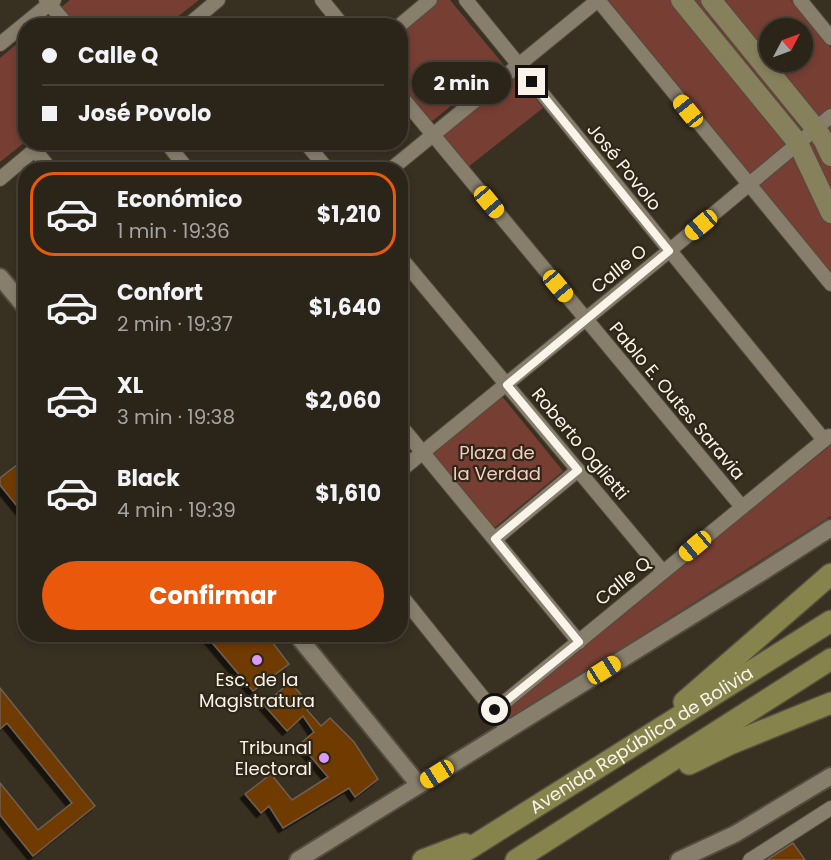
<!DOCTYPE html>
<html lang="es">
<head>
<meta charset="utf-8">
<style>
  :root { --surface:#2a2419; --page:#363026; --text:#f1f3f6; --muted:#a5a4a2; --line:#464138; --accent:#ea580c }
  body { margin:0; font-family:Poppins,sans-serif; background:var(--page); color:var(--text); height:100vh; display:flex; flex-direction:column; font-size:22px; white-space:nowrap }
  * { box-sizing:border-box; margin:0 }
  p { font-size:20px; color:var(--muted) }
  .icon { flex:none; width:33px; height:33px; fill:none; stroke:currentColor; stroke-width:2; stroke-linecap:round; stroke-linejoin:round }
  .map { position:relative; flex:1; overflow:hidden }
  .details { position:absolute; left:18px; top:162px; width:390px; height:480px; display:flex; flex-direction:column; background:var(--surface); border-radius:24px; box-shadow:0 3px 9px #0003,0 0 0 2px var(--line) }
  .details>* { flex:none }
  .guide { position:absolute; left:18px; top:18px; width:390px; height:132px; border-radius:24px; box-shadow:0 3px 9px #0003,0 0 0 2px var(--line); display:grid; align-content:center; height:132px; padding:0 24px; background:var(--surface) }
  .needle { width:39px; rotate:49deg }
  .controls { position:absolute; left:759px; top:18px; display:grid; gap:12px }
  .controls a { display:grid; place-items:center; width:54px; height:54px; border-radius:50%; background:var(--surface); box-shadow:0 3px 9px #0003,0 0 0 2px var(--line); font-size:30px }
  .end { position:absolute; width:27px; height:27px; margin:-14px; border:8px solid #f9f3ea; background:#111; box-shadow:0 0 0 3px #111 }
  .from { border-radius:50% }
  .bubble { position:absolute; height:42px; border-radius:21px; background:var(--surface); box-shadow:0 3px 9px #0003,0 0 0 2px var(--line); font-size:20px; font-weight:700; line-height:42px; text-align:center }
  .car { position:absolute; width:18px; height:36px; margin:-18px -9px; border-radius:8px; box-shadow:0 0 4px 2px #0007; background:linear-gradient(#f5c518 24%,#345 0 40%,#f5c518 0 76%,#345 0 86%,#f5c518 0) }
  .guide b { display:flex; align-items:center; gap:21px; height:57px; font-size:22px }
  .guide b+b { border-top:2px solid var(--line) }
  .guide i { width:15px; height:15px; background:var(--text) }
  ul { padding:10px 0 0; list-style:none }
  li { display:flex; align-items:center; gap:18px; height:84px; margin:0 12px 9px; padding:0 12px; border:3px solid transparent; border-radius:24px }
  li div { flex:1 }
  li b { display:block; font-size:22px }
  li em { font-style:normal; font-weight:700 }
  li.selected { border-color:var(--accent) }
  li>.icon { width:54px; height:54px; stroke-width:1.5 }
  .cta { display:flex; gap:12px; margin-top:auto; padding:12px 24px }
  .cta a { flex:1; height:69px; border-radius:36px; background:var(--accent); color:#fff; font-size:24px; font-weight:700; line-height:69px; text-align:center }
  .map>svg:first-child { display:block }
  .green { fill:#773e33; fill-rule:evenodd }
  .building { fill:#703a02; stroke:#6f5f53; stroke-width:1.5; filter:url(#shadow) }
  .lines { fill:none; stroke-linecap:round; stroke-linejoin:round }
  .minor-casing { stroke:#534d3f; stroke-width:16 }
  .tertiary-casing { stroke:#534d3f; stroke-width:20 }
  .secondary-casing { stroke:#534d3f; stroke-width:22 }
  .primary-casing { stroke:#534d3f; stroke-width:24 }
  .minor { stroke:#877e6c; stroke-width:14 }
  .tertiary { stroke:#877e6c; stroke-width:16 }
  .secondary { stroke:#87805c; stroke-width:20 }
  .primary { stroke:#87834c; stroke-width:21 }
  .route { stroke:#f9f3ea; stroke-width:8 }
  .poi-dot { fill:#da9af6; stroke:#2e2617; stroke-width:2 }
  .labels { text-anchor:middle; stroke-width:4.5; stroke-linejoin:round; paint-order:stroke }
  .street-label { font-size:18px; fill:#f9f3ea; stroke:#2e2617 }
  .park-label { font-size:18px; fill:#f6cbc1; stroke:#2e2617 }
  .poi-label { font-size:18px; fill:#f9f3ea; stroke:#2e2617 }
</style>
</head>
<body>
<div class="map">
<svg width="831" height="860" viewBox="0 0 831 860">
  <defs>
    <filter id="shadow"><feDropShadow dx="-4.5" dy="4.5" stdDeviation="0" flood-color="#0009"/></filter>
  </defs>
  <rect width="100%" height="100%" fill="#383021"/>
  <g class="green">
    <polygon points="70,0 199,0 167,25 39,26"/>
    <polygon points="439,0 450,0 503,64 431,122 401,84 400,31"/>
    <path d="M608,0H791L831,48V273ZM770,28H802V62H770Z"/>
    <polygon points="25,37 25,142 0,162 0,58"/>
    <polygon points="517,74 543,108 468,167 442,134"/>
    <polygon points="501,395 563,471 493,529 430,454"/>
    <polygon points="831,445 831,516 505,722 498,711"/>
  </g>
  <g class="building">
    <polygon points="26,458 26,517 0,485 0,478"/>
    <polygon points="214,634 266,634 289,664 253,691 209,639"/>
    <polygon points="290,682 311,706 307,710 321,726 330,718 354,742 378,779 355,797 349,788 283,828 269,806 261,813 245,794 271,774 292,800 328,777 300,744 314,732 303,716 287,731 264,705"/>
    <polygon points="0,688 95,806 33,856 0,815 0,783 38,830 72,803 7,723 0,729"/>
    <polygon points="793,843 805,860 767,860"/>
  </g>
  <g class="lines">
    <defs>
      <g id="minor">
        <polyline points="46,0 68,26"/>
        <polyline points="322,0 343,26"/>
        <polyline points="466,0 824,440"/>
        <polyline points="800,0 831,38"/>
        <polyline points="187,26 218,0"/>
        <polyline points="399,26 430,0"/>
        <polyline points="0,44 54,0"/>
        <polyline points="400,95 742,507"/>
        <polyline points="166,142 188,170"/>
        <polyline points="305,142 328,170"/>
        <polyline points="35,150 51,170"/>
        <polyline points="390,170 598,0 831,284"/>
        <polyline points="0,179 44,142"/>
        <polyline points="400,257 663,572"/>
        <polyline points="400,425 579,642"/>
        <polyline points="400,471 669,251 831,116"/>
        <polyline points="495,539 578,470"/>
        <polyline points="400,594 508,729"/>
        <polyline points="495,710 829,436"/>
        <polyline points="750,860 831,808"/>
      </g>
      <g id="tertiary">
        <polyline points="0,277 26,308"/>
        <polyline points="296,634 419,785"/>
        <polyline points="298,860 756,576 831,528"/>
        <polyline points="679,860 735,834 831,776"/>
      </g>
      <g id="secondary">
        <polyline points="681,0 798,143 831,213"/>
        <polyline points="711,0 816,129 824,141 831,156"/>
      </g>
      <g id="primary">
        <polyline points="684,702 831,574"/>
        <polyline points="689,764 730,744 831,703"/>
        <polyline points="423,860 465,844"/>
        <path id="s1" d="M451,860L831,621"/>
        <polyline points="516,860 831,659"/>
      </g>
    </defs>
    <use href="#minor" class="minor-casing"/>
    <use href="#tertiary" class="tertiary-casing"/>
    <use href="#secondary" class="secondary-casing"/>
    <use href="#primary" class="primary-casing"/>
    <use href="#minor" class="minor"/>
    <use href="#tertiary" class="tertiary"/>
    <use href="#secondary" class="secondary"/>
    <use href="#primary" class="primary"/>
  </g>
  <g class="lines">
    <polyline class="route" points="495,710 579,642 495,539 578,470 507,385 669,251 532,82"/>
  </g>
  <g class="poi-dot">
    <circle cx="257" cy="660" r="6"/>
    <circle cx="324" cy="758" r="6"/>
  </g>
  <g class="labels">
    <g class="street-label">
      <text transform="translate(624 167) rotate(51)" y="6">José Povolo</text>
      <text transform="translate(619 269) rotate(-39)" y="6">Calle O</text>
      <text transform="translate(677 401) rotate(50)" y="6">Pablo E. Outes Saravia</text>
      <text transform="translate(580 444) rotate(50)" y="6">Roberto Oglietti</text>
      <text transform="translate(623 581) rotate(-39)" y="6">Calle Q</text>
      <text dy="6" stroke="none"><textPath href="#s1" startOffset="225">Avenida República de Bolivia</textPath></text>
    </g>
    <g class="park-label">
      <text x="497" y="459">Plaza de<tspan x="497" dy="21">la Verdad</tspan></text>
    </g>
    <g class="poi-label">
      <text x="257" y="686">Esc. de la<tspan x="257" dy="21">Magistratura</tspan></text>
      <text x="312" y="754" text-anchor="end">Tribunal<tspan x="312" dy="21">Electoral</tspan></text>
    </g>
  </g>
</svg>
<div class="controls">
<a><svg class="needle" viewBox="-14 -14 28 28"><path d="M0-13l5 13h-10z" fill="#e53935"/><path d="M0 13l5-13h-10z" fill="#a5a4a2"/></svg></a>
</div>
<i class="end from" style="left:495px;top:710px"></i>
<i class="end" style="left:532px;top:82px"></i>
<div class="bubble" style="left:412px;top:62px;width:99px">2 min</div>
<i class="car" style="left:688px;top:111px;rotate:321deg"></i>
<i class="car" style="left:489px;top:202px;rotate:140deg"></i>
<i class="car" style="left:701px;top:225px;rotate:230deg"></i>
<i class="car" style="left:558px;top:286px;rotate:140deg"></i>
<i class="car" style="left:695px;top:546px;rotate:230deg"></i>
<i class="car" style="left:604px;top:670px;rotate:58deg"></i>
<i class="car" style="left:437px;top:774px;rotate:238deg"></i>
<div class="guide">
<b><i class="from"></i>Calle Q</b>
<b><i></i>José Povolo</b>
</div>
<section class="details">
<ul>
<li class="selected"><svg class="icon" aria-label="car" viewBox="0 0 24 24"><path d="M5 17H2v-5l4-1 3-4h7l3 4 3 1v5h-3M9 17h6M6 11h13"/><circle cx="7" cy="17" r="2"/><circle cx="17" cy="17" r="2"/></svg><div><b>Económico</b><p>1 min · 19:36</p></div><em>$1,210</em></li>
<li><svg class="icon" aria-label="car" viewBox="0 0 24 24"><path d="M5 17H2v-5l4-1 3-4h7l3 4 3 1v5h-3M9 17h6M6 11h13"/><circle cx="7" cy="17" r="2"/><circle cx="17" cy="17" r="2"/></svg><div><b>Confort</b><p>2 min · 19:37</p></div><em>$1,640</em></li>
<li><svg class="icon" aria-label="car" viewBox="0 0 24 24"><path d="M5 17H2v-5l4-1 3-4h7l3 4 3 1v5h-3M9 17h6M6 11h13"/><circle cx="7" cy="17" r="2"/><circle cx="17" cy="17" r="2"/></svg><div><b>XL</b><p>3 min · 19:38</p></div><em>$2,060</em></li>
<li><svg class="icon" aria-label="car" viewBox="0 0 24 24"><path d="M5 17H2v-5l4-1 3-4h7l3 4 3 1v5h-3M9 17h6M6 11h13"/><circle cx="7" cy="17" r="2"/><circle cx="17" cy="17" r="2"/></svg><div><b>Black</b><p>4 min · 19:39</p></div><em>$1,610</em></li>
</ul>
<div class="cta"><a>Confirmar</a></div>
</section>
</div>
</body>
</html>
